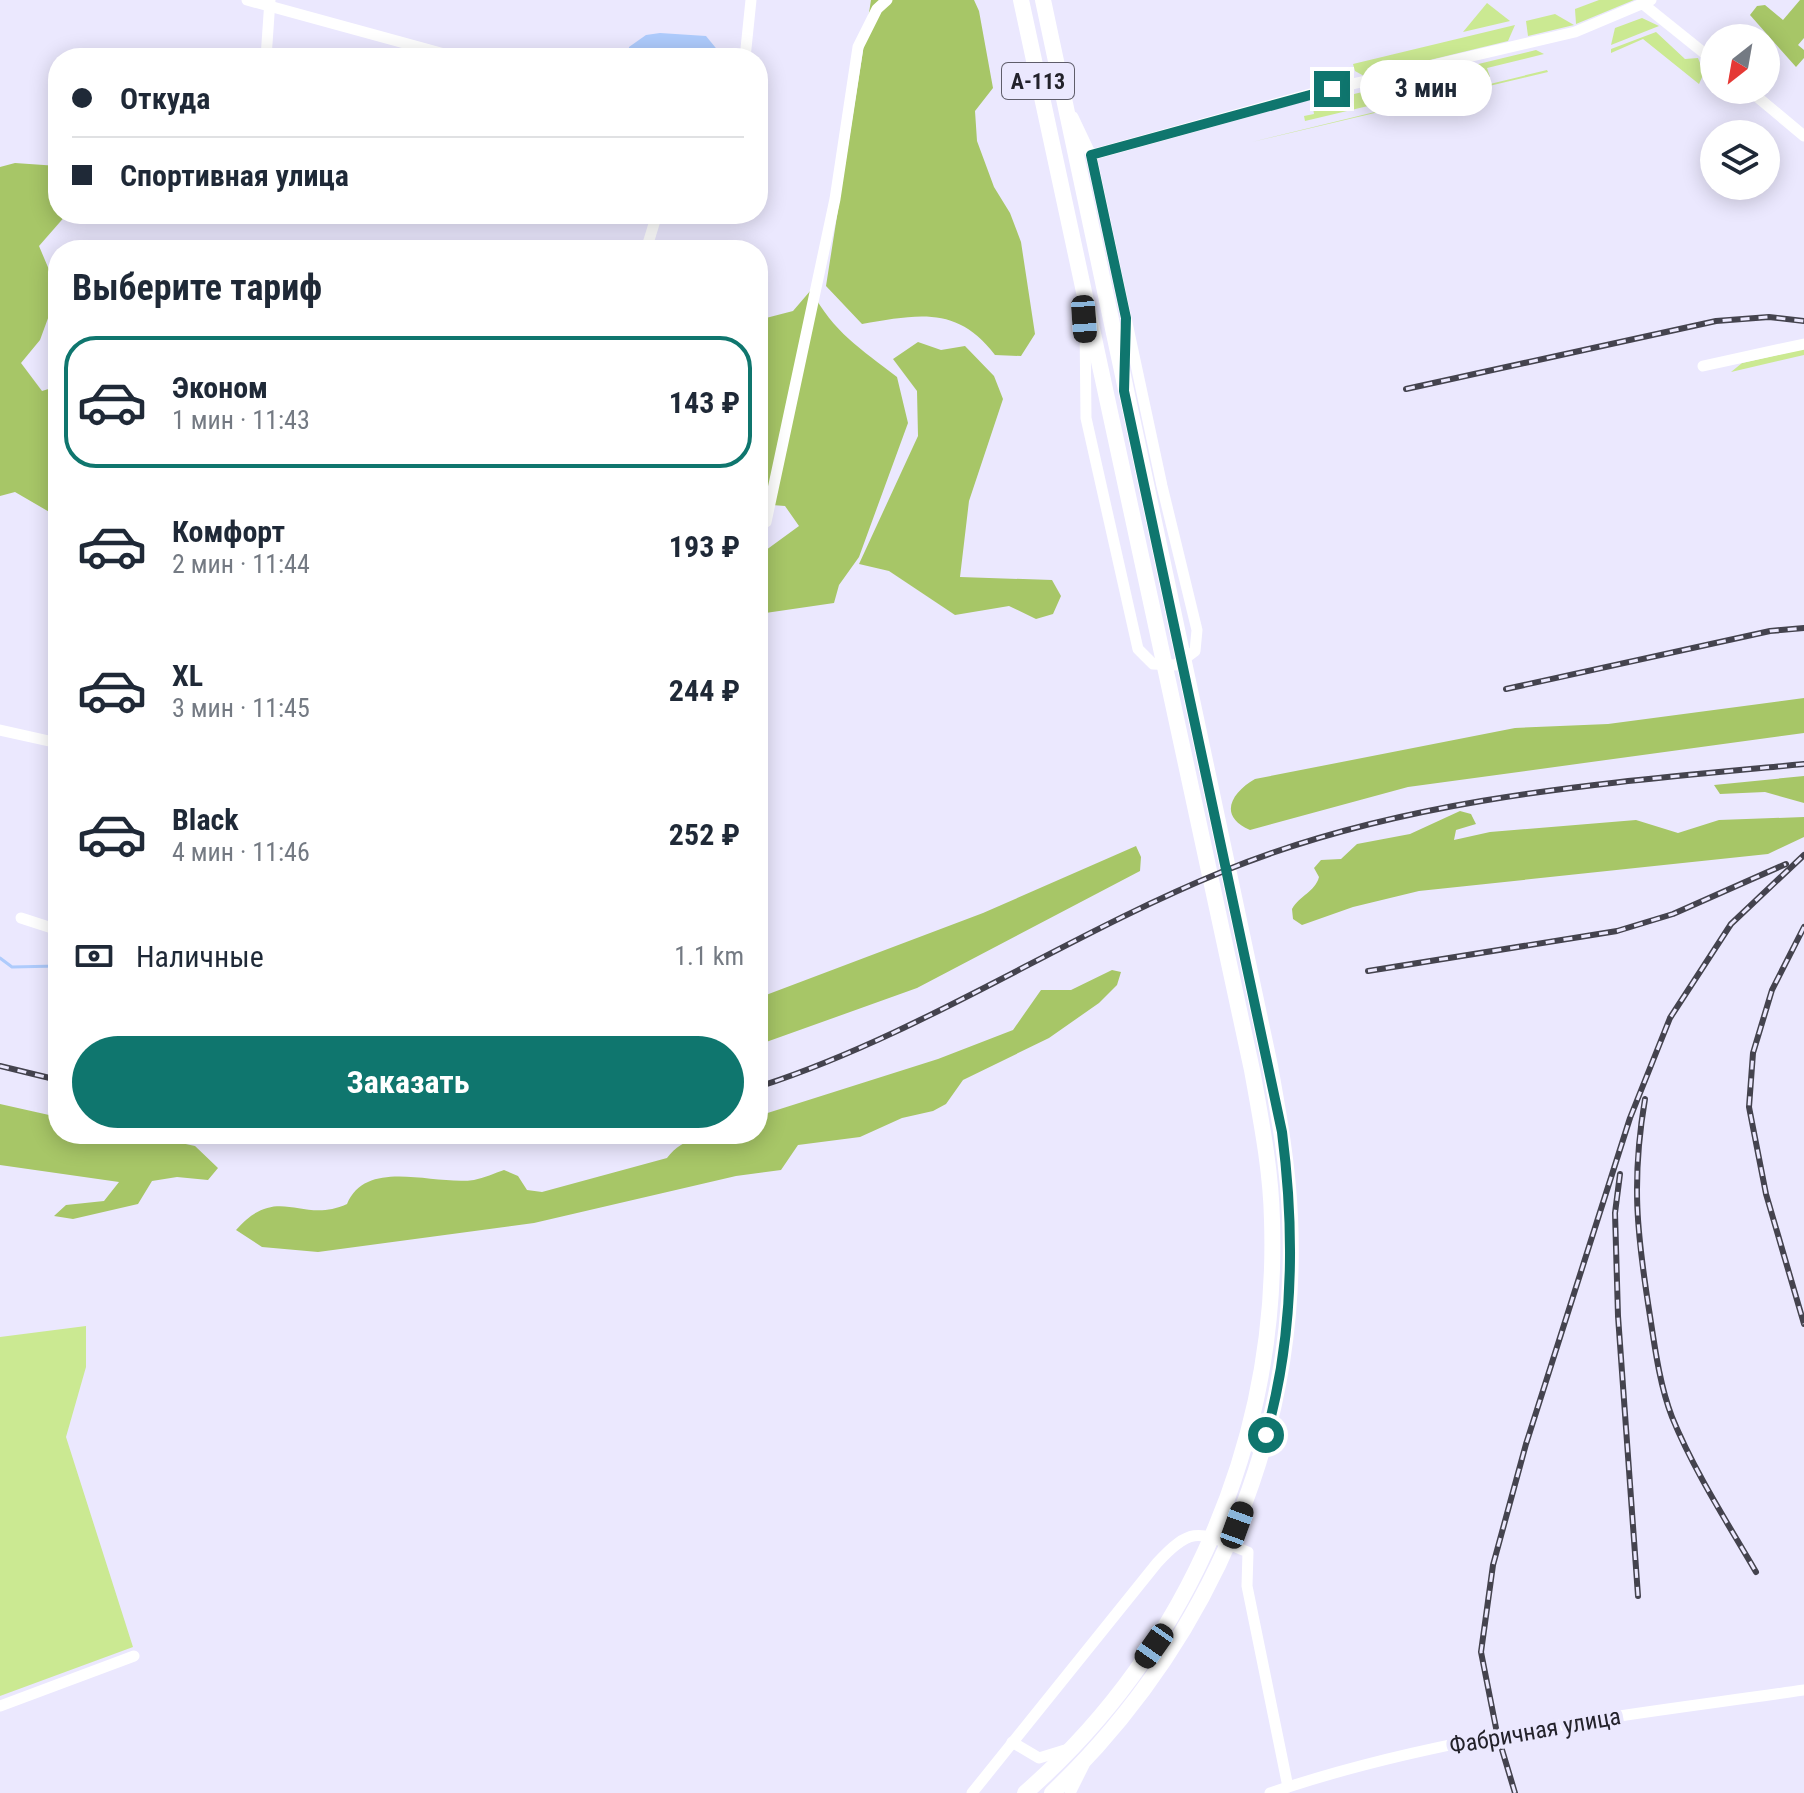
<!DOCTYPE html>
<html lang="ru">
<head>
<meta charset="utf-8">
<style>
  :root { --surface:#fff; --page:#f2f2f3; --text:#1f2937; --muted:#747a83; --line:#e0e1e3; --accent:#0f766e }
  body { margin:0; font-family:"Roboto Condensed",sans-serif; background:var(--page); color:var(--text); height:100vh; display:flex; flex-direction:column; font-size:30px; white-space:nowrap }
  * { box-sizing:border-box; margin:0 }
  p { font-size:26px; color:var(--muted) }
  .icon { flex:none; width:44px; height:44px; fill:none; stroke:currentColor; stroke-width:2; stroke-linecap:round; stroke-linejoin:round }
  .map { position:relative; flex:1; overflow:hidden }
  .details { position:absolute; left:48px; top:240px; width:720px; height:904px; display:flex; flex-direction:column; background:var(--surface); border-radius:32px; box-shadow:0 4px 20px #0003 }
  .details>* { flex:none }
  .hud { position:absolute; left:48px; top:48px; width:720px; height:176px; border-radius:32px; box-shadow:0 4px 20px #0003; display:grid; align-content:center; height:176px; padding:0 24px; background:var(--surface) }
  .needle { width:52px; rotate:211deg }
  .fabs { position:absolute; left:1700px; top:24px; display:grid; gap:16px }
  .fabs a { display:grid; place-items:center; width:80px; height:80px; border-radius:50%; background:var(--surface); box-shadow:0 4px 20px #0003; font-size:40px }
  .end { position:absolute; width:36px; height:36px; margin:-18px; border:10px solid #0f766e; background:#fff; box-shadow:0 0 0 4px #fff }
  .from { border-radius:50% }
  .bubble { position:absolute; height:56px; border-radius:28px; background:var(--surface); box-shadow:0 4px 20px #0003; font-size:26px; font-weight:700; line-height:56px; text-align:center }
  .car { position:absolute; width:24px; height:48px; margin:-24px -12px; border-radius:10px; box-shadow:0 0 6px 2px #0007; background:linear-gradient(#222 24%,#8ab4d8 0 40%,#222 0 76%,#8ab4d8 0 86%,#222 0) }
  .hud b { display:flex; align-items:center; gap:28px; height:76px; font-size:30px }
  .hud b+b { border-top:2px solid var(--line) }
  .hud i { width:20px; height:20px; background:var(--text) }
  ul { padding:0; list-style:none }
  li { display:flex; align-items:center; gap:24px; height:132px; margin:0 16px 12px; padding:0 8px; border:4px solid transparent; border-radius:32px }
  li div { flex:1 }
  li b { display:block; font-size:30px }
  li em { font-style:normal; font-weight:700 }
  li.current { border-color:var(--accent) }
  li>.icon { width:72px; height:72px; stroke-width:1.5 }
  h2 { padding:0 24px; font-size:36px; line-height:96px }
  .pay { display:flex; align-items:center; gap:20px; height:88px; padding:0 24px; font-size:30px }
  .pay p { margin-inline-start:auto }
  .action { display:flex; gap:16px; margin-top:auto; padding:16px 24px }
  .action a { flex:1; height:92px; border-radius:48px; background:var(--accent); color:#fff; font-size:32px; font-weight:700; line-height:92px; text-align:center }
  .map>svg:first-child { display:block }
  .green { fill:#cbe992 }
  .forest { fill:#a7c667 }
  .water { fill:#aecbfc }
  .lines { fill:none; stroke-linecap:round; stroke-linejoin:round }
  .stream { stroke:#aecbfc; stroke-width:3 }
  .minor { stroke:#fff; stroke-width:11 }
  .highway { stroke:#fff; stroke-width:16 }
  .rail-casing { stroke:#44434e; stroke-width:6 }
  .rail { stroke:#ebe8fe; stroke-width:3; stroke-dasharray:9; stroke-linecap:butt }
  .route { stroke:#0f766e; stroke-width:10 }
  .labels { text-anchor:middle; stroke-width:8; stroke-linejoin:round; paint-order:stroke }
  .shield { fill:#ebe8fe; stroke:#5f5d6a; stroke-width:2 }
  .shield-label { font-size:22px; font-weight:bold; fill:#23222b }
  .street-label { font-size:24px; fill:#23222b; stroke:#ebe8fe }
</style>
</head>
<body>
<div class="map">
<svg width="1804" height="1793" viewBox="0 0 1804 1793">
  <rect width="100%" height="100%" fill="#ebe8fe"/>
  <g class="green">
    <polygon points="1599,0 1634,0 1576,24 1575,9"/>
    <polygon points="1487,3 1510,21 1463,32"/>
    <polygon points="1555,14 1574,25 1528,36 1526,21"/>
    <polygon points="1642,18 1659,26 1611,45 1615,28"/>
    <polygon points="1515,25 1508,41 1364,76 1355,71 1353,64"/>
    <polygon points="1656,32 1685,59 1698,58 1704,73 1699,84 1643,39 1611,53 1611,49"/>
    <polygon points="1536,50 1544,54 1487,68 1490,77 1305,121 1304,116 1314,114 1313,108 1321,102"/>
    <polygon points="1547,70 1548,72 1252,142"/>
    <polygon points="1804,349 1804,355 1731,372 1742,363"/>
    <polygon points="86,1326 86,1367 66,1437 133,1647 0,1696 0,1337"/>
  </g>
  <g class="forest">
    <path d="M871,0H974L979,11L993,88L975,111L977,141L994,187L1010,213L1021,242L1035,334L1021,356L995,355C957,305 917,315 862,324L826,286Z"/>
    <polygon points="1800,0 1804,0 1804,38 1798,45 1804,50 1804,58 1796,67 1750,15 1757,6 1765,5 1783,20"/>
    <polygon points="15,163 58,166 58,214 67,214 39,246 58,291 40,340 21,363 42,391 58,386 58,517 15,492 0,496 0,167"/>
    <path d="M811,290C834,333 860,348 897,377L908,423L859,557L839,585L834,603L758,614V556L799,526L785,506L758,504V333L766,318L793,311Z"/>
    <polygon points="918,342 941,350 965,346 994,376 1003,399 969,501 960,577 1052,580 1061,596 1053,614 1036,619 1009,606 955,615 889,571 859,564 918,436 917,391 893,359"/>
    <path d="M1804,698V733L1408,787L1250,830C1217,816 1232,792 1255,779L1515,728L1608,724Z"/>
    <polygon points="1804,776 1804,803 1765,792 1720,794 1714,785"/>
    <path d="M1460,811L1471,814L1476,824L1456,830L1454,840L1490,832L1636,820L1678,833L1719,820L1804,817V837L1768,854L1419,891L1353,907L1302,925L1293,919L1292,909C1300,895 1315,892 1319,877L1314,868L1321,860L1341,859L1357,844L1410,834Z"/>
    <polygon points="1136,846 1141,857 1140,871 917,988 758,1045 758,998 983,913"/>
    <path d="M1112,970L1121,972L1117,985L1099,1003L1049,1038L963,1080L946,1104L933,1111L902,1118L860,1137L798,1145L781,1170L736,1176L534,1223L318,1252L262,1247L236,1230C278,1182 301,1225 347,1204C367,1157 434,1186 474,1180C484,1178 495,1173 504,1170L518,1176L527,1190L542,1192L667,1158C689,1129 725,1134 758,1134V1116L938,1059L1013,1030L1041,990H1071Z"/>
    <polygon points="0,1104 58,1117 58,1134 139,1134 195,1146 218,1168 208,1180 177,1177 152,1181 138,1204 73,1219 54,1216 66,1205 104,1201 119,1182 0,1165"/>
  </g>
  <polygon class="water" points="660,33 706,36 724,58 628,58 629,47 646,35"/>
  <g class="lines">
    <polyline class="stream" points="0,958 12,967 58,966"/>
    <g class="minor">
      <polyline points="247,0 459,58"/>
      <polyline points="1643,4 1714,61"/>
      <polyline points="266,58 270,0"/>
      <polyline points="745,58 751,0"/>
      <polyline points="1749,90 1804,136"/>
      <polyline points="1073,117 1091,155 1162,486 1197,630 1195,651 1176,665 1153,664 1138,649 1086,418 1085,324"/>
      <polyline points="1091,155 1314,93 1575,32 1651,0"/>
      <polyline points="646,250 657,214"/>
      <polyline points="1703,366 1804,344"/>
      <polyline points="766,522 835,199 858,47 877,9 887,0"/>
      <polyline points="0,730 58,743"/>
      <polyline points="21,918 58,930"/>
      <polyline points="0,1706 134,1656"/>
      <polyline points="1012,1742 1039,1758 1065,1750"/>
      <path d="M972,1793L1157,1563C1194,1522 1202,1534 1248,1552L1247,1586L1288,1787"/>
      <polyline points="1070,1793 1084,1765"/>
      <path d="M1270,1793C1443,1734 1624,1716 1804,1690"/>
    </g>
    <g class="highway">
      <path d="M1021,0L1252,1070C1261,1120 1271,1170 1272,1220C1279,1439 1189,1649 1025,1793"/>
      <path d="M1043,0L1270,1066C1279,1116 1288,1166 1290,1217C1300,1435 1209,1643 1052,1793"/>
    </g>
    <defs>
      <g id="rail">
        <polyline points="1406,389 1716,321 1769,317 1804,321"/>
        <polyline points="1506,689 1770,631 1804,628"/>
        <polyline points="1804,927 1772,990 1753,1053 1749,1107 1766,1194 1804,1324"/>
        <polyline points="1368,971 1617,931 1673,914 1786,864"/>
        <polyline points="0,1066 58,1080"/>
        <path d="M758,1087C922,1034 1064,936 1224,871C1408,796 1608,783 1804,764"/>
        <path d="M1645,1099C1631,1182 1637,1234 1650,1316C1655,1349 1660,1386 1672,1417C1694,1471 1727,1522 1756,1572"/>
        <polyline points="389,1134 416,1134"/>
        <polyline points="1620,1174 1615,1213 1618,1316 1638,1596"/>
        <polyline points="1515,1793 1497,1733 1481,1652 1493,1565 1526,1444 1630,1118 1670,1018 1731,924 1804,855"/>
      </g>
    </defs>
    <use href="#rail" class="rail-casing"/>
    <use href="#rail" class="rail"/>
  </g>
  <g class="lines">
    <path class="route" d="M1266,1435C1294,1337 1295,1233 1282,1132L1124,391L1126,318L1091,155L1332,89"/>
  </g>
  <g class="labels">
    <rect class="shield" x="1002" y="63" width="72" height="36" rx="6"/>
    <g class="shield-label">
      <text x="1038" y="89">А-113</text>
    </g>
    <g class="street-label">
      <text transform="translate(1535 1731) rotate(-10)" y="8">Фабричная улица</text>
    </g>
  </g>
</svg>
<div class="fabs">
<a><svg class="needle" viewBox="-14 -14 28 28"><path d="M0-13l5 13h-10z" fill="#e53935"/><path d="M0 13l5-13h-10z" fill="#747a83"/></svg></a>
<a><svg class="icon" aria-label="layers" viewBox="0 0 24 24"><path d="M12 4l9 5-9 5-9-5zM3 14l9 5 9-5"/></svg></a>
</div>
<i class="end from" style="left:1266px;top:1435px"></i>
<i class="end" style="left:1332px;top:89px"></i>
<div class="bubble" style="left:1360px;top:60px;width:132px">3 мин</div>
<i class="car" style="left:1084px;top:319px;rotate:176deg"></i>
<i class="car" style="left:1237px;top:1525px;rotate:20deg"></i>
<i class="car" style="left:1154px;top:1646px;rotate:215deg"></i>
<div class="hud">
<b><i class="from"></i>Откуда</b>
<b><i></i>Спортивная улица</b>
</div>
<section class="details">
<h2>Выберите тариф</h2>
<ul>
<li class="current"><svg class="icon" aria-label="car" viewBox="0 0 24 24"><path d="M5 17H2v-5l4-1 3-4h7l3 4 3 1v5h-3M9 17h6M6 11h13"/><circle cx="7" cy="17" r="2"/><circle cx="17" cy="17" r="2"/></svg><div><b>Эконом</b><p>1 мин · 11:43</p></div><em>143 ₽</em></li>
<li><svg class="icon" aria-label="car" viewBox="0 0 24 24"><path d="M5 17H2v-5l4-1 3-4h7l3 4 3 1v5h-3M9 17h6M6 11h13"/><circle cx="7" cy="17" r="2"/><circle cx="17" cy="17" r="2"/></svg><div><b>Комфорт</b><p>2 мин · 11:44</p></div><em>193 ₽</em></li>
<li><svg class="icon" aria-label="car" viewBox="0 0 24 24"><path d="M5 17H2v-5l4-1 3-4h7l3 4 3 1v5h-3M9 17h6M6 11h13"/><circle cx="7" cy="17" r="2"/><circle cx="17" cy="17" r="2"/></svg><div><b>XL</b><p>3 мин · 11:45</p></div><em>244 ₽</em></li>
<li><svg class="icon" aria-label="car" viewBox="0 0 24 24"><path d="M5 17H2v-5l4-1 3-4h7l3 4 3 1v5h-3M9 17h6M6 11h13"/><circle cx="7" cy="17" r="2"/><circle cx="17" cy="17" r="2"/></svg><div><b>Black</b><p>4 мин · 11:46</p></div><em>252 ₽</em></li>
</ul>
<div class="pay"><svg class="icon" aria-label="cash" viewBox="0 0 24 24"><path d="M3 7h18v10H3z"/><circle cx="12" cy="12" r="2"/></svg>Наличные<p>1.1 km</p></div>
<div class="action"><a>Заказать</a></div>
</section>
</div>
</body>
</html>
